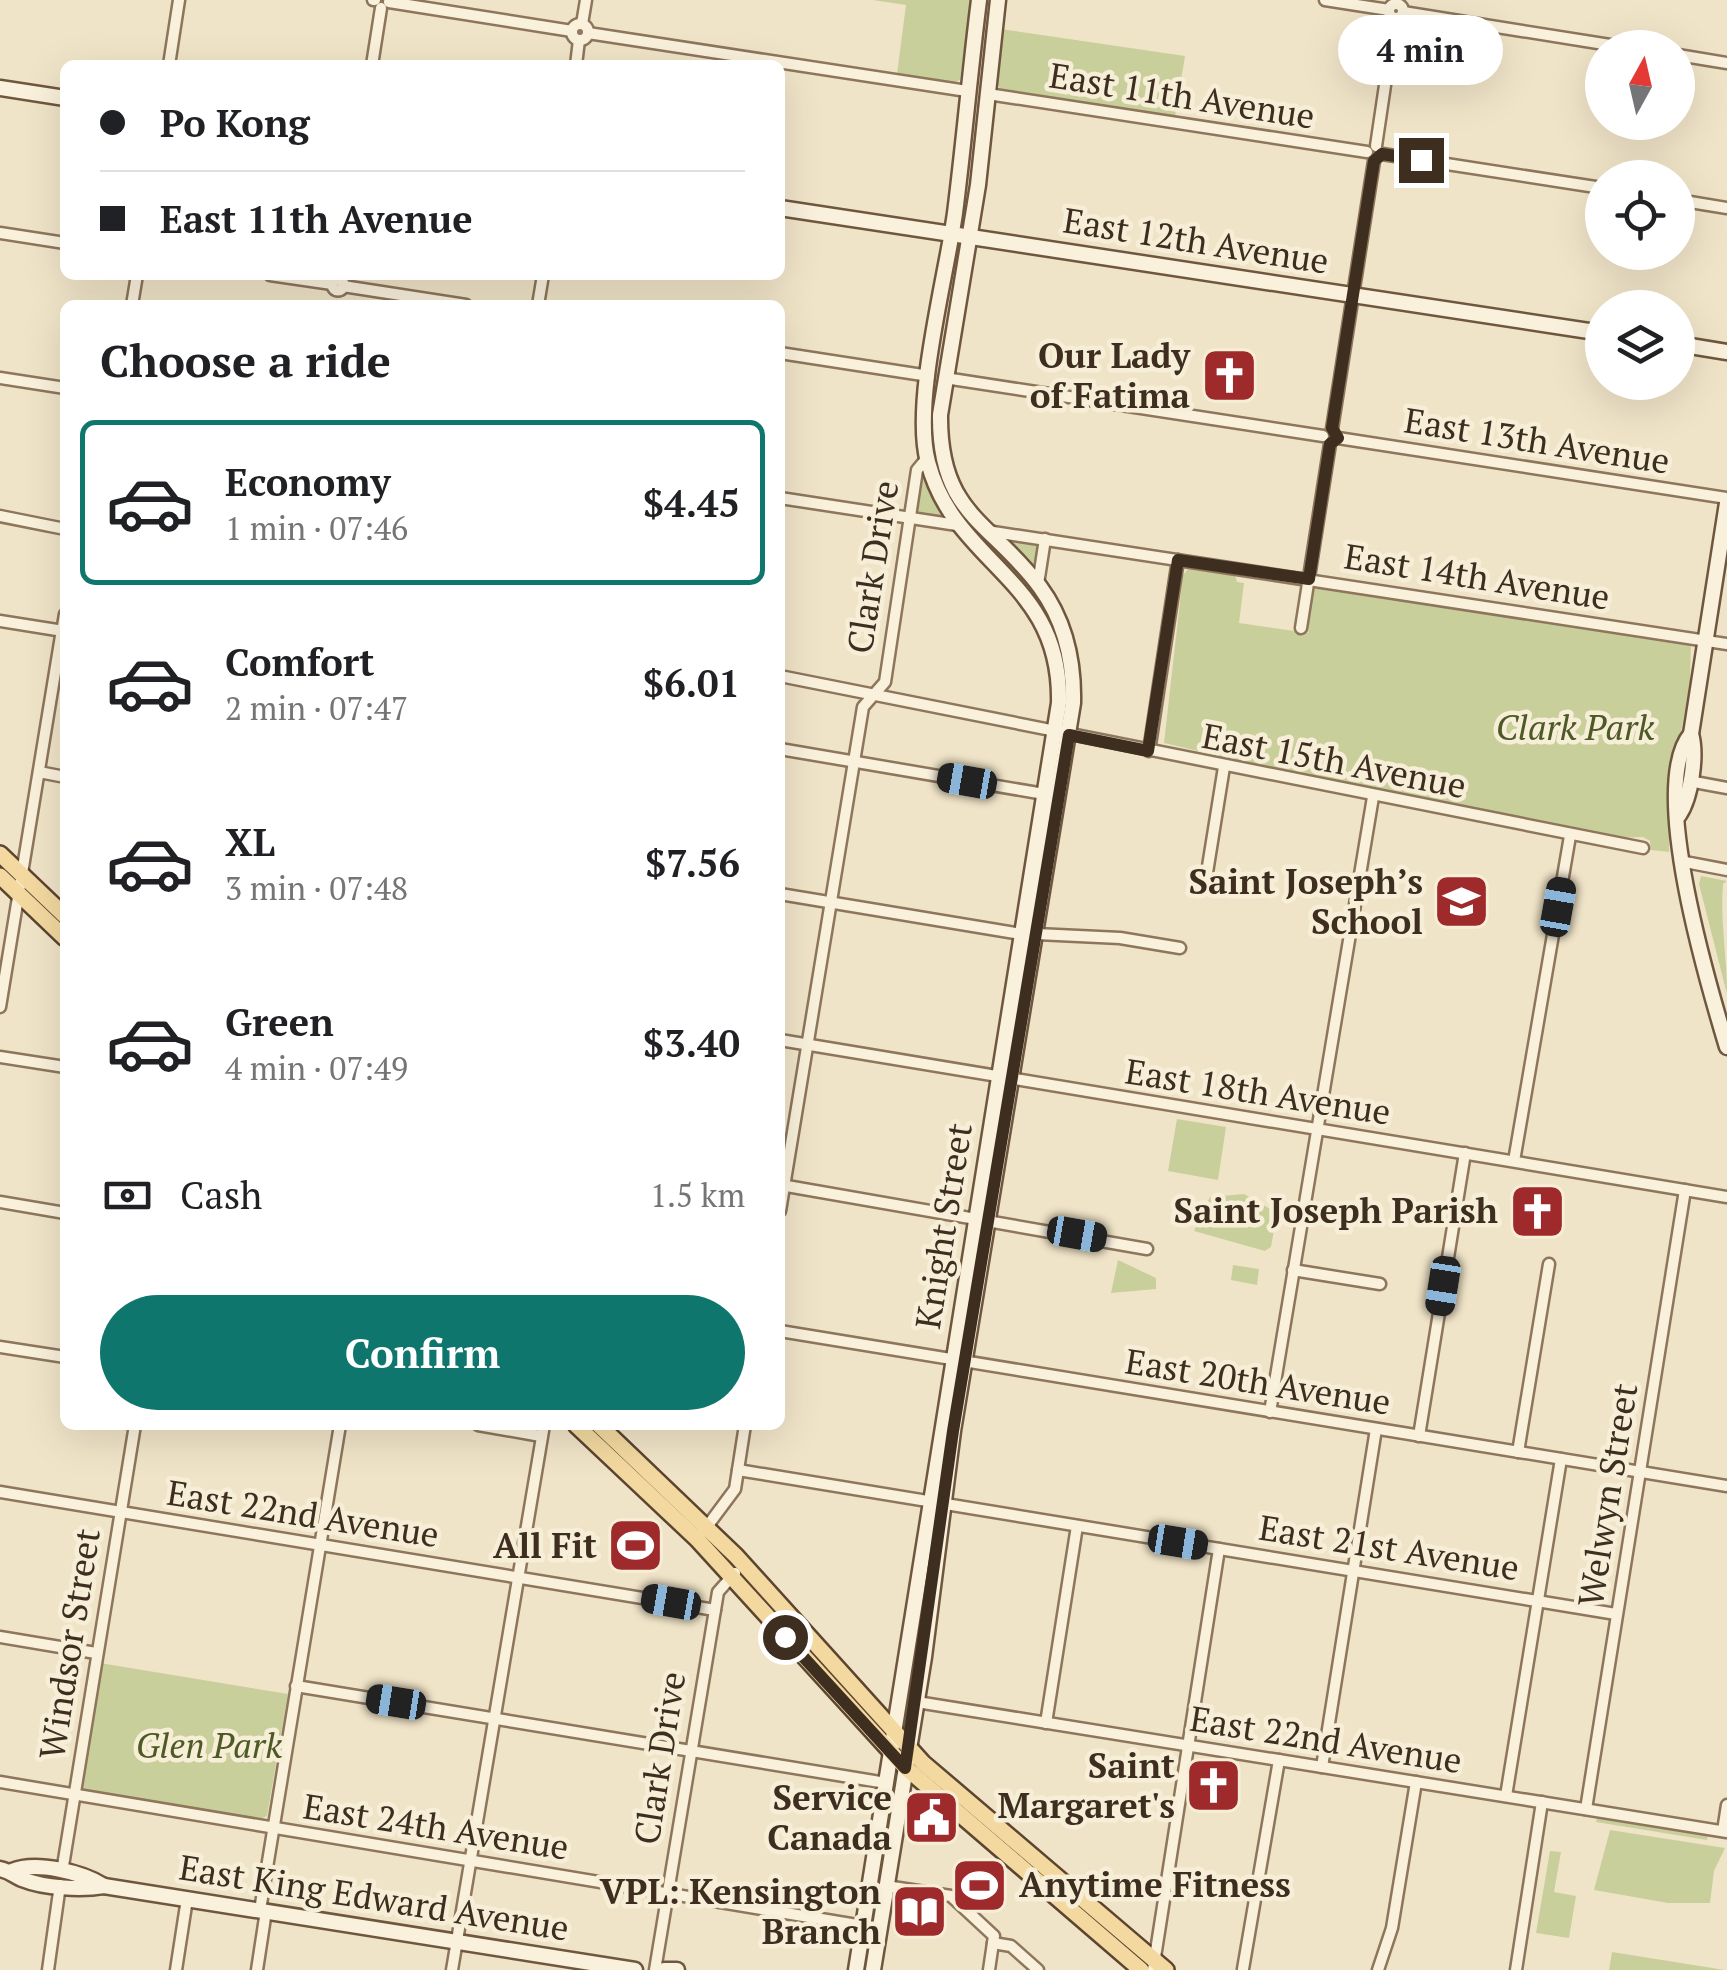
<!DOCTYPE html>
<html lang="en">
<head>
<meta charset="utf-8">
<style>
  :root { --surface:#fff; --page:#f2f2f2; --text:#202124; --muted:#757577; --line:#e0e0e0; --accent:#0f766e }
  body { margin:0; font-family:"PT Serif",serif; background:var(--page); color:var(--text); height:100vh; display:flex; flex-direction:column; font-size:38px; white-space:nowrap }
  * { box-sizing:border-box; margin:0 }
  p { font-size:32px; color:var(--muted) }
  .icon { flex:none; width:55px; height:55px; fill:none; stroke:currentColor; stroke-width:2; stroke-linecap:round; stroke-linejoin:round }
  .map { position:relative; flex:1; overflow:hidden }
  .panel { position:absolute; left:60px; top:300px; width:725px; height:1130px; display:flex; flex-direction:column; background:var(--surface); border-radius:15px; box-shadow:0 10px 40px #0002 }
  .panel>* { flex:none }
  .guide { position:absolute; left:60px; top:60px; width:725px; height:220px; border-radius:15px; box-shadow:0 10px 40px #0002; display:grid; align-content:center; height:220px; padding:0 40px; background:var(--surface) }
  .needle { width:65px; rotate:8deg }
  .fabs { position:absolute; left:1585px; top:30px; display:grid; gap:20px }
  .fabs a { display:grid; place-items:center; width:110px; height:110px; border-radius:50%; background:var(--surface); box-shadow:0 10px 40px #0002; font-size:50px }
  .end { position:absolute; width:45px; height:45px; margin:-22px; border:12px solid #3d2e20; background:#fff; box-shadow:0 0 0 5px #fff }
  .from { border-radius:50% }
  .bubble { position:absolute; height:70px; border-radius:35px; background:var(--surface); box-shadow:0 10px 40px #0002; font-size:32px; font-weight:700; line-height:70px; text-align:center }
  .car { position:absolute; width:30px; height:60px; margin:-30px -15px; border-radius:12px; box-shadow:0 0 8px 2px #0007; background:linear-gradient(#222 24%,#8ab4d8 0 40%,#222 0 76%,#8ab4d8 0 86%,#222 0) }
  .guide b { display:flex; align-items:center; gap:35px; height:95px; font-size:38px }
  .guide b+b { border-top:2px solid var(--line) }
  .guide i { width:25px; height:25px; background:var(--text) }
  ul { padding:0; list-style:none }
  li { display:flex; align-items:center; gap:30px; height:165px; margin:0 20px 15px; padding:0 20px; border:5px solid transparent; border-radius:15px }
  li div { flex:1 }
  li b { display:block; font-size:38px }
  li em { font-style:normal; font-weight:700 }
  li.active { border-color:var(--accent) }
  li>.icon { width:90px; height:90px; stroke-width:1.5 }
  h2 { padding:0 40px; font-size:45px; line-height:120px }
  .pay { display:flex; align-items:center; gap:25px; height:110px; padding:0 40px; font-size:38px }
  .pay p { margin-inline-start:auto }
  .button { display:flex; gap:20px; margin-top:auto; padding:20px 40px }
  .button a { flex:1; height:115px; border-radius:60px; background:var(--accent); color:#fff; font-size:40px; font-weight:700; line-height:115px; text-align:center }
  .map>svg:first-child { display:block }
  .green { fill:#c9cf9b }
  .lines { fill:none; stroke-linecap:round; stroke-linejoin:round }
  .street-casing { stroke:#8d765c; stroke-width:15 }
  .secondary-casing { stroke:#6f573f; stroke-width:19 }
  .primary-casing { stroke:#5b4430; stroke-width:20 }
  .street { stroke:#faf1dc; stroke-width:10 }
  .secondary { stroke:#faf1dc; stroke-width:14 }
  .primary { stroke:#f3d9a0; stroke-width:15 }
  .route { stroke:#3d2e20; stroke-width:12 }
  .labels { text-anchor:middle; stroke-width:9; stroke-linejoin:round; paint-order:stroke }
  .street-label { font-size:35px; fill:#3d2e20; stroke:#f7eed8 }
  .poi-label { font-size:35px; font-weight:bold; fill:#3d2e20; stroke:#f7eed8; text-anchor:end }
  .park-label { font-size:35px; font-style:italic; fill:#4d5a26; stroke:#f7eed8 }
</style>
</head>
<body>
<div class="map">
<svg width="1727" height="1970" viewBox="0 0 1727 1970">
  <rect width="100%" height="100%" fill="#f0e4c8"/>
  <g class="green">
    <polygon points="873,0 971,0 960,80 953,83 897,74 906,5"/>
    <polygon points="1001,29 1185,56 1175,117 1002,90 996,84"/>
    <polygon points="923,475 941,513 940,517 917,513"/>
    <polygon points="1005,539 1039,545 1037,568 1034,569"/>
    <polygon points="1188,569 1235,575 1237,582 1244,583 1239,623 1308,633 1312,590 1327,586 1691,643 1690,681 1669,800 1669,852 1651,850 1650,841 1643,837 1616,838 1356,788 1164,743 1183,575"/>
    <path d="M1701,876L1727,881L1723,884C1720,920 1727,956 1727,994L1699,884Z"/>
    <polygon points="1177,1119 1226,1127 1218,1180 1168,1171"/>
    <polygon points="1244,1194 1277,1213 1271,1247 1265,1251 1194,1231 1210,1197"/>
    <polygon points="1118,1260 1156,1278 1156,1289 1111,1293"/>
    <polygon points="1233,1265 1259,1269 1257,1285 1231,1280"/>
    <polygon points="100,1663 288,1694 267,1816 260,1819 83,1789"/>
    <polygon points="1597,1818 1708,1834 1707,1840 1596,1822"/>
    <polygon points="1610,1830 1725,1848 1714,1871 1710,1903 1668,1903 1594,1890"/>
    <polygon points="1550,1851 1561,1852 1554,1892 1576,1896 1569,1938 1536,1933"/>
    <polygon points="1612,1952 1725,1970 1609,1970"/>
  </g>
  <g class="lines">
    <defs>
      <g id="street">
        <polyline points="373,0 375,0"/>
        <polyline points="1325,0 1389,10"/>
        <polyline points="389,2 572,31"/>
        <circle cx="1396" cy="11" r="7"/>
        <polyline points="1403,12 1629,48"/>
        <polyline points="582,24 586,0"/>
        <circle cx="580" cy="32" r="8"/>
        <polyline points="588,33 967,91"/>
        <polyline points="1678,55 1727,63"/>
        <polyline points="169,65 179,0"/>
        <polyline points="372,65 381,8"/>
        <polyline points="576,65 579,40"/>
        <polyline points="988,94 1367,152"/>
        <polyline points="1376,146 1395,18"/>
        <polyline points="1382,154 1602,188"/>
        <polyline points="1678,200 1727,208"/>
        <polyline points="0,233 65,243"/>
        <polyline points="270,275 332,284"/>
        <circle cx="338" cy="285" r="5.5"/>
        <polyline points="343,286 466,305"/>
        <polyline points="132,305 137,275"/>
        <polyline points="538,305 543,275"/>
        <polyline points="780,353 929,376"/>
        <polyline points="0,378 65,388"/>
        <polyline points="945,378 1323,436"/>
        <polyline points="1332,429 1374,161"/>
        <polyline points="1338,438 1727,498"/>
        <polyline points="780,498 957,525"/>
        <polyline points="0,516 65,529"/>
        <polyline points="987,531 1727,644"/>
        <polyline points="1038,584 1045,539"/>
        <polyline points="0,621 57,630"/>
        <polyline points="63,626 65,614"/>
        <polyline points="1301,628 1330,444"/>
        <polyline points="780,676 1643,848"/>
        <polyline points="780,749 1050,795"/>
        <polyline points="1149,751 1178,560"/>
        <polyline points="39,772 65,777"/>
        <polyline points="1689,781 1727,788"/>
        <polyline points="1680,861 1727,870"/>
        <polyline points="1205,885 1224,767"/>
        <polyline points="780,894 1015,933 1120,938 1180,948"/>
        <polyline points="0,1007 61,636"/>
        <polyline points="780,1040 1727,1197"/>
        <polyline points="0,1057 65,1067"/>
        <polyline points="1514,1161 1570,836"/>
        <polyline points="781,1185 1147,1249"/>
        <polyline points="0,1202 65,1213"/>
        <polyline points="780,1211 863,707 885,682 917,470 927,458"/>
        <polyline points="1293,1270 1380,1284"/>
        <polyline points="780,1331 1727,1486"/>
        <polyline points="0,1347 65,1357"/>
        <polyline points="1270,1412 1373,797"/>
        <polyline points="478,1425 541,1436"/>
        <polyline points="1419,1436 1465,1153"/>
        <polyline points="1518,1452 1549,1264"/>
        <polyline points="738,1470 1616,1614"/>
        <polyline points="0,1492 715,1610"/>
        <polyline points="703,1532 735,1489 745,1425"/>
        <polyline points="0,1637 96,1653"/>
        <polyline points="296,1686 886,1783"/>
        <polyline points="917,1702 1727,1832"/>
        <polyline points="1046,1723 1077,1526"/>
        <polyline points="1322,1767 1376,1429"/>
        <polyline points="0,1782 863,1926"/>
        <polyline points="1506,1796 1561,1459"/>
        <polyline points="1586,1809 1685,1190"/>
        <polyline points="1723,1831 1727,1805"/>
        <polyline points="62,1872 135,1425"/>
        <polyline points="886,1886 951,1896 994,1936 989,1970"/>
        <polyline points="260,1910 340,1425"/>
        <polyline points="993,1943 1011,1946 1038,1970"/>
        <polyline points="1243,1969 1279,1760"/>
        <polyline points="48,1970 60,1885"/>
        <polyline points="176,1970 187,1899"/>
        <polyline points="257,1970 266,1911"/>
        <polyline points="452,1970 544,1425"/>
        <polyline points="655,1970 718,1592 735,1573"/>
        <polyline points="1153,1970 1219,1549"/>
        <polyline points="1378,1970 1392,1928 1416,1782"/>
        <polyline points="1516,1970 1542,1802"/>
      </g>
      <g id="secondary">
        <polyline points="0,88 65,98"/>
        <polyline points="780,208 1602,333"/>
        <polyline points="1678,344 1727,352"/>
        <path d="M1691,734C1648,784 1708,984 1727,1047"/>
        <path d="M1679,815C1691,797 1697,755 1691,734L1727,503"/>
        <path d="M0,1869C10,1871 13,1875 22,1879C44,1888 82,1890 104,1886L635,1970"/>
        <path d="M12,1871C36,1861 82,1872 104,1886"/>
        <polyline points="664,1970 677,1970"/>
        <path d="M856,1970L1059,703C1062,578 955,566 928,462C912,403 946,278 955,213C964,142 970,71 979,0"/>
        <path d="M873,1970L924,1657L953,1431L1073,703C1074,662 1065,621 1040,587C991,521 939,515 940,415L978,185L998,0"/>
      </g>
      <g id="primary">
        <polyline points="0,854 65,916"/>
        <polyline points="0,876 65,938"/>
        <polyline points="576,1425 697,1539 905,1767 1141,1970"/>
        <polyline points="599,1425 736,1556 923,1763 1166,1970"/>
      </g>
    </defs>
    <use href="#street" class="street-casing"/>
    <use href="#secondary" class="secondary-casing"/>
    <use href="#primary" class="primary-casing"/>
    <use href="#street" class="street"/>
    <use href="#secondary" class="secondary"/>
    <use href="#primary" class="primary"/>
  </g>
  <g class="lines">
    <polyline class="route" points="785,1637 905,1768 953,1431 1069,735 1148,751 1178,560 1309,579 1330,444 1338,438 1332,428 1374,161 1382,154 1421,160"/>
  </g>
  <defs>
    <symbol id="church-square" viewBox="-11 -11 22 22"><rect x="-9" y="-9" width="18" height="18" rx="4" fill="#9e2a2b" stroke="#f7eed8"/><path d="M-1.2-6h2.4v3.5h3.3v2.4h-3.3V6h-2.4V-.1h-3.3v-2.4h3.3Z" fill="#fff"/></symbol>
    <symbol id="school-square" viewBox="-11 -11 22 22"><rect x="-9" y="-9" width="18" height="18" rx="4" fill="#9e2a2b" stroke="#f7eed8"/><path d="M0-5L7-2L0 1L-7-2ZM-4 1L0 2.5L4 1V4Q0 6-4 4Z" fill="#fff"/></symbol>
    <symbol id="stadium-square" viewBox="-11 -11 22 22"><rect x="-9" y="-9" width="18" height="18" rx="4" fill="#9e2a2b" stroke="#f7eed8"/><path d="M0-5a6.5 5 0 1 0 0 10a6.5 5 0 1 0 0-10ZM-3.5-1.8h7v3.6h-7Z" fill="#fff"/></symbol>
    <symbol id="civic-square" viewBox="-11 -11 22 22"><rect x="-9" y="-9" width="18" height="18" rx="4" fill="#9e2a2b" stroke="#f7eed8"/><path d="M-.6-6.5H3V-4.5H.6V-3L4-1V1h2V6H-6V1h2V-1L-.6-3ZM-1.2 2.5V6h2.4V2.5Z" fill="#fff"/></symbol>
    <symbol id="library-square" viewBox="-11 -11 22 22"><rect x="-9" y="-9" width="18" height="18" rx="4" fill="#9e2a2b" stroke="#f7eed8"/><path d="M-6-4Q-3-5.5-.7-3.5V5Q-3 3-6 4ZM6-4Q3-5.5 .7-3.5V5Q3 3 6 4Z" fill="#fff"/></symbol>
  </defs>
  <g fill-rule="evenodd">
    <use href="#church-square" x="1198" y="344" width="63" height="63"/>
    <use href="#school-square" x="1430" y="870" width="63" height="63"/>
    <use href="#church-square" x="1506" y="1180" width="63" height="63"/>
    <use href="#stadium-square" x="604" y="1514" width="63" height="63"/>
    <use href="#church-square" x="1182" y="1754" width="63" height="63"/>
    <use href="#civic-square" x="900" y="1786" width="63" height="63"/>
    <use href="#stadium-square" x="948" y="1854" width="63" height="63"/>
    <use href="#library-square" x="888" y="1880" width="63" height="63"/>
  </g>
  <g class="labels">
    <g class="street-label">
      <text transform="translate(1182 96) rotate(9)" y="12">East 11th Avenue</text>
      <text transform="translate(1196 241) rotate(9)" y="12">East 12th Avenue</text>
      <text transform="translate(1537 441) rotate(9)" y="12">East 13th Avenue</text>
      <text transform="translate(873 567) rotate(-81)" y="12">Clark Drive</text>
      <text transform="translate(1477 577) rotate(9)" y="12">East 14th Avenue</text>
      <text transform="translate(1334 761) rotate(11)" y="12">East 15th Avenue</text>
      <text transform="translate(1258 1092) rotate(9)" y="12">East 18th Avenue</text>
      <text transform="translate(944 1226) rotate(-81)" y="12">Knight Street</text>
      <text transform="translate(1258 1382) rotate(9)" y="12">East 20th Avenue</text>
      <text transform="translate(1608 1495) rotate(-81)" y="12">Welwyn Street</text>
      <text transform="translate(303 1514) rotate(9)" y="12">East 22nd Avenue</text>
      <text transform="translate(1389 1548) rotate(9)" y="12">East 21st Avenue</text>
      <text transform="translate(70 1644) rotate(-81)" y="12">Windsor Street</text>
      <text transform="translate(1326 1740) rotate(9)" y="12">East 22nd Avenue</text>
      <text transform="translate(660 1758) rotate(-81)" y="12">Clark Drive</text>
      <text transform="translate(436 1827) rotate(9)" y="12">East 24th Avenue</text>
      <text transform="translate(374 1898) rotate(9)" y="12">East King Edward Avenue</text>
    </g>
    <g class="poi-label">
      <text x="1190" y="368">Our Lady<tspan x="1190" dy="40">of Fatima</tspan></text>
      <text x="1423" y="894">Saint Joseph’s<tspan x="1423" dy="40">School</tspan></text>
      <text x="1498" y="1223">Saint Joseph Parish</text>
      <text x="597" y="1558">All Fit</text>
      <text x="1175" y="1778">Saint<tspan x="1175" dy="40">Margaret's</tspan></text>
      <text x="892" y="1810">Service<tspan x="892" dy="40">Canada</tspan></text>
      <text x="1019" y="1897" text-anchor="start">Anytime Fitness</text>
      <text x="881" y="1904">VPL: Kensington<tspan x="881" dy="40">Branch</tspan></text>
    </g>
    <g class="park-label">
      <text x="1575" y="740">Clark Park</text>
      <text x="209" y="1758">Glen Park</text>
    </g>
  </g>
</svg>
<div class="fabs">
<a><svg class="needle" viewBox="-14 -14 28 28"><path d="M0-13l5 13h-10z" fill="#e53935"/><path d="M0 13l5-13h-10z" fill="#757577"/></svg></a>
<a><svg class="icon" aria-label="locate" viewBox="0 0 24 24"><circle cx="12" cy="12" r="6"/><path d="M12 2v4M12 18v4M2 12h4M18 12h4"/></svg></a>
<a><svg class="icon" aria-label="layers" viewBox="0 0 24 24"><path d="M12 4l9 5-9 5-9-5zM3 14l9 5 9-5"/></svg></a>
</div>
<i class="end from" style="left:785px;top:1637px"></i>
<i class="end" style="left:1421px;top:160px"></i>
<div class="bubble" style="left:1338px;top:15px;width:165px">4 min</div>
<i class="car" style="left:967px;top:781px;rotate:280deg"></i>
<i class="car" style="left:1558px;top:907px;rotate:10deg"></i>
<i class="car" style="left:1077px;top:1234px;rotate:100deg"></i>
<i class="car" style="left:1443px;top:1286px;rotate:189deg"></i>
<i class="car" style="left:1178px;top:1542px;rotate:99deg"></i>
<i class="car" style="left:671px;top:1602px;rotate:280deg"></i>
<i class="car" style="left:396px;top:1702px;rotate:279deg"></i>
<div class="guide">
<b><i class="from"></i>Po Kong</b>
<b><i></i>East 11th Avenue</b>
</div>
<section class="panel">
<h2>Choose a ride</h2>
<ul>
<li class="active"><svg class="icon" aria-label="car" viewBox="0 0 24 24"><path d="M5 17H2v-5l4-1 3-4h7l3 4 3 1v5h-3M9 17h6M6 11h13"/><circle cx="7" cy="17" r="2"/><circle cx="17" cy="17" r="2"/></svg><div><b>Economy</b><p>1 min · 07:46</p></div><em>$4.45</em></li>
<li><svg class="icon" aria-label="car" viewBox="0 0 24 24"><path d="M5 17H2v-5l4-1 3-4h7l3 4 3 1v5h-3M9 17h6M6 11h13"/><circle cx="7" cy="17" r="2"/><circle cx="17" cy="17" r="2"/></svg><div><b>Comfort</b><p>2 min · 07:47</p></div><em>$6.01</em></li>
<li><svg class="icon" aria-label="car" viewBox="0 0 24 24"><path d="M5 17H2v-5l4-1 3-4h7l3 4 3 1v5h-3M9 17h6M6 11h13"/><circle cx="7" cy="17" r="2"/><circle cx="17" cy="17" r="2"/></svg><div><b>XL</b><p>3 min · 07:48</p></div><em>$7.56</em></li>
<li><svg class="icon" aria-label="car" viewBox="0 0 24 24"><path d="M5 17H2v-5l4-1 3-4h7l3 4 3 1v5h-3M9 17h6M6 11h13"/><circle cx="7" cy="17" r="2"/><circle cx="17" cy="17" r="2"/></svg><div><b>Green</b><p>4 min · 07:49</p></div><em>$3.40</em></li>
</ul>
<div class="pay"><svg class="icon" aria-label="cash" viewBox="0 0 24 24"><path d="M3 7h18v10H3z"/><circle cx="12" cy="12" r="2"/></svg>Cash<p>1.5 km</p></div>
<div class="button"><a>Confirm</a></div>
</section>
</div>
</body>
</html>
